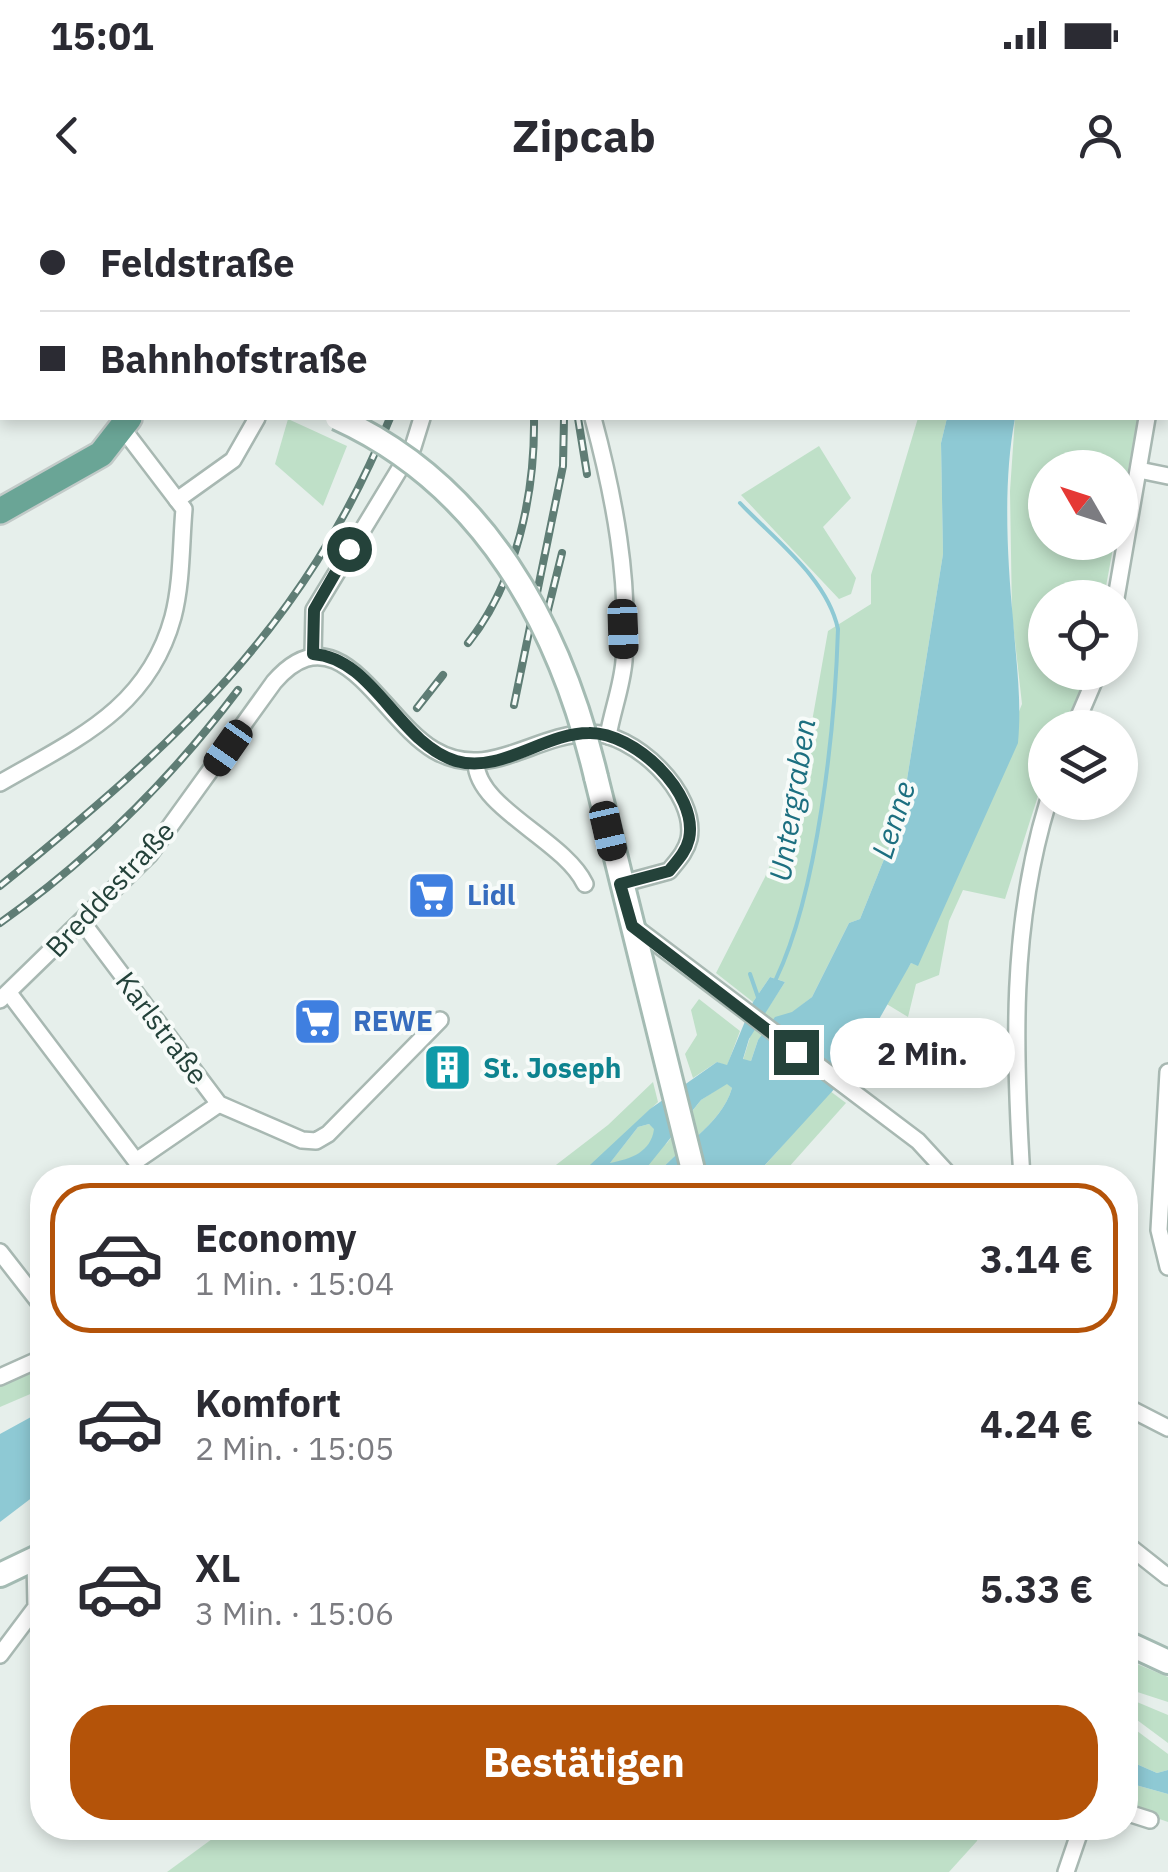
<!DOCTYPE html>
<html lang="de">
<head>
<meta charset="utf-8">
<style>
  :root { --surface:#fff; --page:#f2f2f3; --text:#2b2b33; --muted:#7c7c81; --line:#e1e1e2; --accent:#b45309 }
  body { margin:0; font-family:"IBM Plex Sans",sans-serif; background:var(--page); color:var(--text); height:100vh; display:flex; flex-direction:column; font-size:38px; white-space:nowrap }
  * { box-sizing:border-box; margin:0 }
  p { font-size:32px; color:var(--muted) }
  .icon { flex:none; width:55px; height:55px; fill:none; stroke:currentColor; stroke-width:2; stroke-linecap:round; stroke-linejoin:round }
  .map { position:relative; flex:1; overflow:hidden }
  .drawer { position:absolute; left:30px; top:965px; width:1108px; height:675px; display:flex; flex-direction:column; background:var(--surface); border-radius:40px; box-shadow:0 5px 15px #0003 }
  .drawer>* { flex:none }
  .hud { position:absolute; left:0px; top:0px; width:1170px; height:220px; box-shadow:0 5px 15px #0003; display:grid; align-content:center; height:220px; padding:0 40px; background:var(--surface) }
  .needle { width:65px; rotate:309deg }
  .controls { position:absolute; left:1028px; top:250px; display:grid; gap:20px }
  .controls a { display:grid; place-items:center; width:110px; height:110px; border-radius:50%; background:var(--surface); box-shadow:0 5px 15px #0003; font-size:50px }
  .end { position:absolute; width:45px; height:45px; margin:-22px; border:12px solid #24423a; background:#fff; box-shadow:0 0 0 5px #fff }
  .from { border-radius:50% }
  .bubble { position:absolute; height:70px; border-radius:35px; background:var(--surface); box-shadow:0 5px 15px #0003; font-size:32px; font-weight:700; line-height:70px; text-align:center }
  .car { position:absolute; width:30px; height:60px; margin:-30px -15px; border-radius:12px; box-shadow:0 0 8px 2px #0007; background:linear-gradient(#222 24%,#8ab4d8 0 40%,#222 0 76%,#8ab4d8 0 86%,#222 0) }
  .hud b { display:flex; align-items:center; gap:35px; height:95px; font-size:38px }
  .hud b+b { border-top:2px solid var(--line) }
  .hud i { width:25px; height:25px; background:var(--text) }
  ul { padding:18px 0 0; list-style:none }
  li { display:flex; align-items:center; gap:30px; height:150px; margin:0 20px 15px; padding:0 20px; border:5px solid transparent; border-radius:40px }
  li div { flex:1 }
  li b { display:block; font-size:38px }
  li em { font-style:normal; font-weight:700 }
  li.on { border-color:var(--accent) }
  li>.icon { width:90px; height:90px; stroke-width:1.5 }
  .button { display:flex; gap:20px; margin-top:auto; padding:20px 40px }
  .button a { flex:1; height:115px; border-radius:40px; background:var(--accent); color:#fff; font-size:40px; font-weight:700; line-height:115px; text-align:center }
  .status { display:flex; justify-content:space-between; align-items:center; height:70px; padding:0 50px; background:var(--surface); direction:ltr }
  .status svg { height:28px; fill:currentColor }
  header { display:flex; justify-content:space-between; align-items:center; height:130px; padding:0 40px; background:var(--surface); font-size:45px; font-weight:700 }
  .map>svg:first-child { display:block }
  .green { fill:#bfe0c8 }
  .water { fill:#8ec9d4; fill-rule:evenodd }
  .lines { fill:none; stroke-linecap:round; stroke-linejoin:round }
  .stream { stroke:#8ec9d4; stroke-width:4 }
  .street-casing { stroke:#a8b8b2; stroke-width:20 }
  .secondary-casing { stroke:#a4bbb3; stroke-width:28 }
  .primary-casing { stroke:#c2cac8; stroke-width:30 }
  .street { stroke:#fff; stroke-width:15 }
  .secondary { stroke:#fff; stroke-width:22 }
  .primary { stroke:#6aa596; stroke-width:25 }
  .rail-casing { stroke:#5f7d75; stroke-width:8 }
  .rail { stroke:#f7fbf9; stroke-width:4; stroke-dasharray:11; stroke-linecap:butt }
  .secondary-bridge-casing { stroke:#a4bbb3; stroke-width:28; stroke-linecap:butt }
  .secondary-bridge { stroke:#fff; stroke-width:22 }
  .route { stroke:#24423a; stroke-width:12 }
  .labels { text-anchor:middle; stroke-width:8; stroke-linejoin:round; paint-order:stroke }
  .street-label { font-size:28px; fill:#24423a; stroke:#f7fbf9 }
  .shop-label { font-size:28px; font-weight:bold; fill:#366cbe; stroke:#f7fbf9; text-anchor:start }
  .culture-label { font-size:28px; font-weight:bold; fill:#0d838f; stroke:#f7fbf9; text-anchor:start }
  .water-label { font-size:30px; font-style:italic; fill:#1c6f80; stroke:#f7fbf9 }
</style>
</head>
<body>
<div class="status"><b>15:01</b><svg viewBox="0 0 49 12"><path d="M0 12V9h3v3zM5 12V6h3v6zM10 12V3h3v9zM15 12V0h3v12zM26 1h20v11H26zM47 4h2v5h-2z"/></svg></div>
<header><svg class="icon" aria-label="back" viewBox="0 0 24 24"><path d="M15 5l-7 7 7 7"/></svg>Zipcab<svg class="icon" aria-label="person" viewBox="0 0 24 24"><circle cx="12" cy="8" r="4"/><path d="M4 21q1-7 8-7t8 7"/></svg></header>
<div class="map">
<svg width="1168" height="1672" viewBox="0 0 1168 1672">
  <rect width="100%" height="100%" fill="#e6efeb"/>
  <g class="green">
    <polygon points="918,218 947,218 941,243 943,354 901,617 860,719 849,723 812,797 758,840 751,861 743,860 751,834 785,782 770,777 753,802 716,773 765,677 799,595 828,431 871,404 871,375"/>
    <polygon points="1015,218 1138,218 1120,311 1120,268 1045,268 1045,342 1114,343 1104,397 1045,398 1045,472 1088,473 1065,527 1045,528 1045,574 1005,699 963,690 949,721 939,775 916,784 908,817 885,803 911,763 917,765 1022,504 1012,415 1010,291"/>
    <polygon points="288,219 347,246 323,306 275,264"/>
    <polygon points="819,246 851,298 823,327 856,378 851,394 839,399 741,295"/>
    <polygon points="699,799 740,831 727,866 717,862 693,878 685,854 697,835 691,810"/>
    <polygon points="653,882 658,902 588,968 576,977 539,978 608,925"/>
    <path d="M727,883L732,888C721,926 678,947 655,977L618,978L667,943L701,900Z"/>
    <polygon points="830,891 846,903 780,977 754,978"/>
    <path d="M649,924L655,929C651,953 630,960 609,964L638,927Z"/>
    <polygon points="42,1161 42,1189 0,1207 0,1180"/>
    <polygon points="1125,1459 1168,1477 1168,1502 1125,1488"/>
    <polygon points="1125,1497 1168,1515 1168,1543 1125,1511"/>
    <polygon points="1125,1522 1168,1554 1168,1570 1157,1573 1125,1559"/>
    <polygon points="1125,1582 1168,1594 1168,1622 1125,1607"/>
    <polygon points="227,1628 980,1628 977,1641 949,1672 167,1672"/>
  </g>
  <g class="water">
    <path d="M947,218H1015C1003,281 1007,355 1013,419C1016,461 1022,500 1018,543L918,766L911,763L848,874L754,977H655C678,947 721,926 732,888L727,884L701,900L648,966L618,977L576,978L650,909L717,862L727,865L753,802L770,777L785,782L749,839L743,859L751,861L758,840L775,817L792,812L812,797L849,723L860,719L901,617L943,354L941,243ZM649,924L654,929C651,952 631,959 610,963L638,927Z"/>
    <polygon points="42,1211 42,1290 0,1322 0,1234"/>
    <polygon points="1125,1559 1157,1573 1168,1570 1168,1594 1125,1582"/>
  </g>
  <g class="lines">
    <g class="stream">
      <path d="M740,303C775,340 827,378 838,429C835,528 818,691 776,779"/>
      <polyline points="750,774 758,797"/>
    </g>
    <defs>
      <g id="street">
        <polyline points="505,0 505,2"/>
        <polyline points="20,2 20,0"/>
        <polyline points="90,2 91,0"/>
        <polyline points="478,2 480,0"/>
        <polyline points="0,28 2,25"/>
        <polyline points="0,73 2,74"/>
        <polyline points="1168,85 1168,82"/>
        <path d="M593,218C614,296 630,379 624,461C622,486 612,512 608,536"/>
        <polyline points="1139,270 1168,276"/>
        <polyline points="177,300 233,260 257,218"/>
        <polyline points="1116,398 1147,218"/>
        <polyline points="313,455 314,410 413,247 422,218"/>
        <polyline points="1074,528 1098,472"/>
        <path d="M476,563C477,608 564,640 585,684"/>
        <path d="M0,583C76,539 148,509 173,417C182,383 181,343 184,309L120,225"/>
        <polyline points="83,723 219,904 302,940 316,941 328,934 440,820"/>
        <polyline points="632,725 918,941 952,978"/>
        <polyline points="9,793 136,961 219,904"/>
        <path d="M0,800L150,654L274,482C339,407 381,519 434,550C488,582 533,535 588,533C633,531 698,593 689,639C686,652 677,661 669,671L621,684"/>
        <polyline points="1168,872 1159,1030 1168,1067"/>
        <path d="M1022,978C1014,850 1010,726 1048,602"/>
        <polyline points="0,1052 42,1106"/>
        <polyline points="0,1177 42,1158"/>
        <polyline points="1125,1206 1168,1228"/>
        <polyline points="1125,1343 1168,1377"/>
        <polyline points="0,1455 36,1407 35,1359"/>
        <polyline points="1125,1612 1150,1620"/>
        <polyline points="1066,1672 1081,1628"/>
      </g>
      <g id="secondary">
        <polyline points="0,195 2,194"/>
        <polyline points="596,577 695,978"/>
        <polyline points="0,1375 42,1355"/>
        <polyline points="1125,1442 1168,1462"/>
      </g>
      <g id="primary">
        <polyline points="263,2 265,0"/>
        <polyline points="0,311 101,254 129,218"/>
      </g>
    </defs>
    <use href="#street" class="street-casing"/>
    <use href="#secondary" class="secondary-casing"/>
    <use href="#primary" class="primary-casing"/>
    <use href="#street" class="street"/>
    <use href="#secondary" class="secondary"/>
    <use href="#primary" class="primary"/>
    <defs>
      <g id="rail">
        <polyline points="491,0 492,2"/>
        <polyline points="436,2 437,0"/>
        <polyline points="578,218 587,274"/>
        <polyline points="543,430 562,353"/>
        <path d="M468,443C517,381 535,294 534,218"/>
        <polyline points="514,505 563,266 564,218"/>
        <polyline points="417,508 443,475"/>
        <path d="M0,686C174,544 303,431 390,218"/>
        <path d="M0,723C93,657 170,580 238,490"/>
      </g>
    </defs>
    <use href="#rail" class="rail-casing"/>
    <use href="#rail" class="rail"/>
    <defs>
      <path id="secondary-bridge" d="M337,218C484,285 560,425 596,577"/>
    </defs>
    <use href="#secondary-bridge" class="secondary-bridge-casing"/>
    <use href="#secondary-bridge" class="secondary-bridge"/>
  </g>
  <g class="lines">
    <path class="route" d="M349,349L314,410L313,454C374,458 398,543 456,561C501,574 544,533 589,533C634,532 699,593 689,639C686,652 677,661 669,671L620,684L632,726L796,852"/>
  </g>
  <defs>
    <symbol id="supermarket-square" viewBox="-11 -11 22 22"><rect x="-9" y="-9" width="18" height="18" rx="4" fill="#3f7fe0" stroke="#f7fbf9"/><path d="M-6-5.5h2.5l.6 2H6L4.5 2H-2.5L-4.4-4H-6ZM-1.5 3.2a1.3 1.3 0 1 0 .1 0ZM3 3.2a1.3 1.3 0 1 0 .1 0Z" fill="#fff"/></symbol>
    <symbol id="building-square" viewBox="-11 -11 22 22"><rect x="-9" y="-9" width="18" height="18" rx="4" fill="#0f9aa8" stroke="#f7fbf9"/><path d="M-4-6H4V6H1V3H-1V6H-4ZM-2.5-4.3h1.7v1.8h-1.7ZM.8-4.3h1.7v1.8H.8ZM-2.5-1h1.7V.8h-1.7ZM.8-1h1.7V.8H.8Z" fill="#fff"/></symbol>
  </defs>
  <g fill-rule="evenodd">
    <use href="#supermarket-square" x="404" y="668" width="55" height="55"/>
    <use href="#supermarket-square" x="290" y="794" width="55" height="55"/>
    <use href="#building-square" x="420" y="840" width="55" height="55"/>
  </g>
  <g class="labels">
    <g class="street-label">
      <text transform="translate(110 689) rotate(-47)" y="10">Breddestraße</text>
      <text transform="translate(162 828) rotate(53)" y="10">Karlstraße</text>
    </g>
    <g class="shop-label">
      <text x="467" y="705">Lidl</text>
      <text x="353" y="831">REWE</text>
    </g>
    <g class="culture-label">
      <text x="483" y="878">St. Joseph</text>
    </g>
    <g class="water-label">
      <text transform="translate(793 600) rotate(-81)" y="10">Untergraben</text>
      <text transform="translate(894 620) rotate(-72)" y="10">Lenne</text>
    </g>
  </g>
</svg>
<div class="controls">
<a><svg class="needle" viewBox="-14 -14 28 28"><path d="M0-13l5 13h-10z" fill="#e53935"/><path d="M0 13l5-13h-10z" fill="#7c7c81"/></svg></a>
<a><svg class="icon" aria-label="locate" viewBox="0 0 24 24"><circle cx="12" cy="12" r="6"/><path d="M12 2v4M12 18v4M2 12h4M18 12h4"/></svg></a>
<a><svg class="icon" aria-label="layers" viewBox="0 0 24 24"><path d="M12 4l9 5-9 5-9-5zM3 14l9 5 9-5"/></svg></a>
</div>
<i class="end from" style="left:349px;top:349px"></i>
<i class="end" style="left:796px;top:852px"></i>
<div class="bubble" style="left:830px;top:818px;width:185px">2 Min.</div>
<i class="car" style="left:623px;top:429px;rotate:178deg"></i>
<i class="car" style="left:228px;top:548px;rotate:215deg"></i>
<i class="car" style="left:608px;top:631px;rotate:167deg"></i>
<div class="hud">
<b><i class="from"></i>Feldstraße</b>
<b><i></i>Bahnhofstraße</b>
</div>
<section class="drawer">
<ul>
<li class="on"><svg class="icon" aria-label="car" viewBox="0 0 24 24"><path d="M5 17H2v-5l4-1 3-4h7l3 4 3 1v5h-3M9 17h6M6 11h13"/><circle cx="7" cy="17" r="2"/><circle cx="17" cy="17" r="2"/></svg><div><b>Economy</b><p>1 Min. · 15:04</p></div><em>3.14 €</em></li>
<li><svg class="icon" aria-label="car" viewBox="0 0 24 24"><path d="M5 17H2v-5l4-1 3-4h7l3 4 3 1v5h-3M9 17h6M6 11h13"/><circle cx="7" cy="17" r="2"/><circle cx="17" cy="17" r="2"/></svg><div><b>Komfort</b><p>2 Min. · 15:05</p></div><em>4.24 €</em></li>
<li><svg class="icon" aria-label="car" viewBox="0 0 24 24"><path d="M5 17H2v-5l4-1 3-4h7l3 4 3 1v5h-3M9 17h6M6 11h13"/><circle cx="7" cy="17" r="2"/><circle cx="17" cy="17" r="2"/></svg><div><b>XL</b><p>3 Min. · 15:06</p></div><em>5.33 €</em></li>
</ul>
<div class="button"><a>Bestätigen</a></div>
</section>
</div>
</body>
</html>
